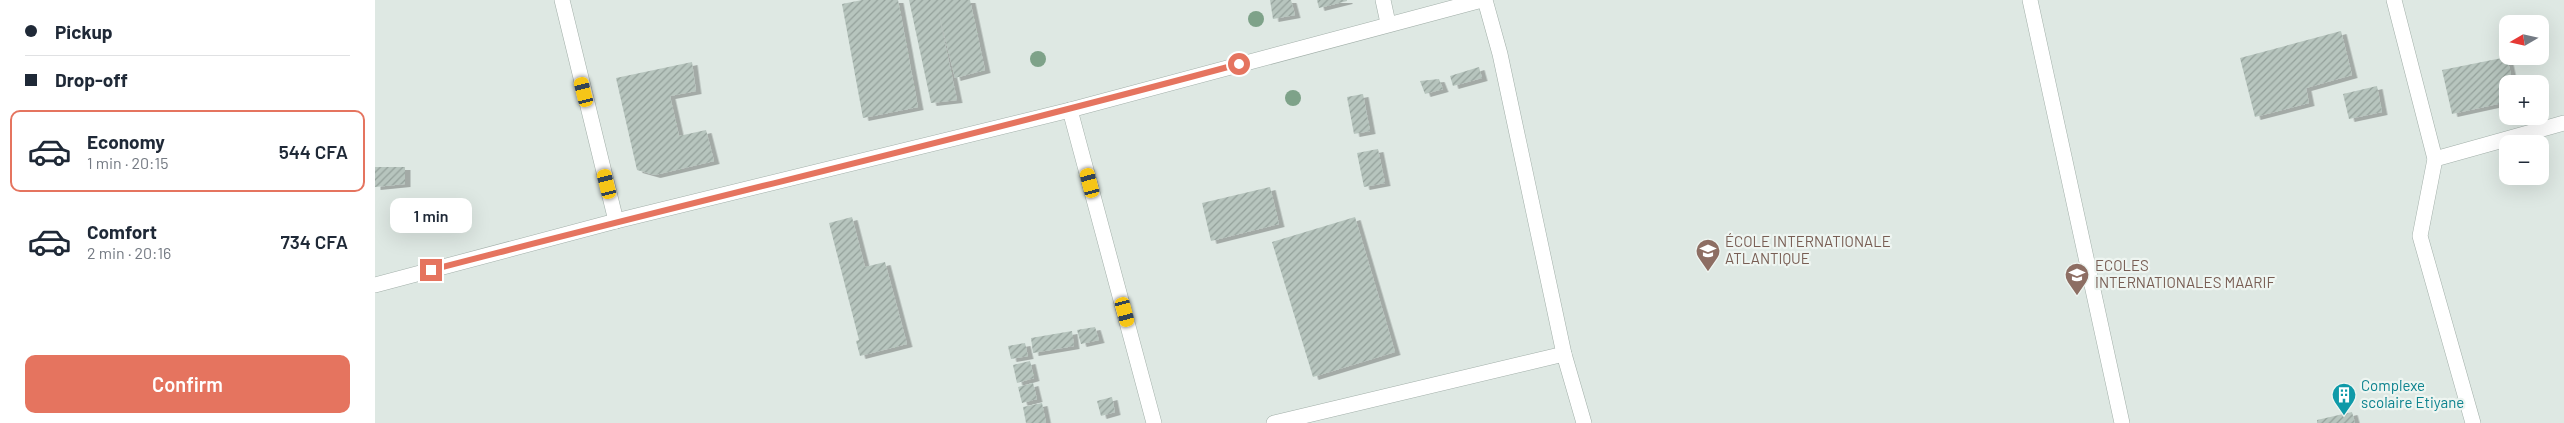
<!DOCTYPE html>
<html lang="en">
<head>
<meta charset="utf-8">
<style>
  :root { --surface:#fff; --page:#f6f6f7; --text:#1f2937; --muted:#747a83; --line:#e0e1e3; --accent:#e5745f }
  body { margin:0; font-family:Barlow,sans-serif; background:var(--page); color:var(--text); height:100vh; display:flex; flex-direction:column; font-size:19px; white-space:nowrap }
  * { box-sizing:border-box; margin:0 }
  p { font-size:16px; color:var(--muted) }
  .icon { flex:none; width:28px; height:28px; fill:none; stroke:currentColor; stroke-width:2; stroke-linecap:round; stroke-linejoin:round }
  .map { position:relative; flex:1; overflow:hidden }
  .sheet { display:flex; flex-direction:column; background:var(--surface); width:375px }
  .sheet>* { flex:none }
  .banner { display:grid; align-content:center; height:110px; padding:0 25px; background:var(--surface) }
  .needle { width:32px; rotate:261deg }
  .fabs { position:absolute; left:2124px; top:15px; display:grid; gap:10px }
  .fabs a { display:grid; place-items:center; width:50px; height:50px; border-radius:10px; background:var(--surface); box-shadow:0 5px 20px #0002; font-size:25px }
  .end { position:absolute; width:22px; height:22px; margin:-11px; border:6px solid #e5745f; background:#fff; box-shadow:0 0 0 2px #fff }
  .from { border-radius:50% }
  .bubble { position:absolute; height:35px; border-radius:10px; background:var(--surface); box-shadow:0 5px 20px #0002; font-size:16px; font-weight:600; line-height:35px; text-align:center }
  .car { position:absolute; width:15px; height:30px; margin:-15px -8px; border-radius:6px; box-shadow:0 0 4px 1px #0007; background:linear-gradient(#f5c518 24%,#345 0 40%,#f5c518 0 76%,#345 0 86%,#f5c518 0) }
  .banner b { display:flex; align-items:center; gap:18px; height:48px; font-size:19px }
  .banner b+b { border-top:1px solid var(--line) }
  .banner i { width:12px; height:12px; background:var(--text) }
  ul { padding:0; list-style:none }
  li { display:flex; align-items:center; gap:15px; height:82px; margin:0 10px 8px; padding:0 15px; border:2px solid transparent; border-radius:10px }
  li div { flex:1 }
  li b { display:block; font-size:19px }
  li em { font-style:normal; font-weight:600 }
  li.current { border-color:var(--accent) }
  li>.icon { width:45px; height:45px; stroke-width:1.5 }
  .action { display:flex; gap:10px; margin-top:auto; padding:10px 25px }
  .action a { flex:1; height:58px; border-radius:10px; background:var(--accent); color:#fff; font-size:20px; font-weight:600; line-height:58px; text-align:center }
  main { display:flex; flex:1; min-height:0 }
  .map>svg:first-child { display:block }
  .building { fill:url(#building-hatch); filter:url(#shadow) }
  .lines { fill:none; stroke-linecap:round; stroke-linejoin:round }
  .minor-casing { stroke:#a2afa9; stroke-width:16 }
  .minor { stroke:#fff; stroke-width:15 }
  .tree { fill:#7ea289 }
  .route { stroke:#e5745f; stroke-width:6 }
  .labels { text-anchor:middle; stroke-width:4.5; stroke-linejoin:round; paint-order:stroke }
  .education-label { font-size:15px; fill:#785e54; stroke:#eef5f1; text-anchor:start }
  .culture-label { font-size:15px; fill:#0d838f; stroke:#eef5f1; text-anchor:start }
</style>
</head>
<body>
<main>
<section class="sheet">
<div class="banner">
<b><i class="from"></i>Pickup</b>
<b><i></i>Drop-off</b>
</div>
<ul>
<li class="current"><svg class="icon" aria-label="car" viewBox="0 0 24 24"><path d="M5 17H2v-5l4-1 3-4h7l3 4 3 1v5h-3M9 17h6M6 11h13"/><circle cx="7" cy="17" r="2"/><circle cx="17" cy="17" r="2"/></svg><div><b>Economy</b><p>1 min · 20:15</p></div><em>544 CFA</em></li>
<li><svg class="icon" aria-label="car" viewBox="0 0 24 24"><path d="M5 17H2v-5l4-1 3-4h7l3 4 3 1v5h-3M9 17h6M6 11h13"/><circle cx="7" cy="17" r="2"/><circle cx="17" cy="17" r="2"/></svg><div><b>Comfort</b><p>2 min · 20:16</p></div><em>734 CFA</em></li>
</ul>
<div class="action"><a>Confirm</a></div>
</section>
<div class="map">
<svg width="2189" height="423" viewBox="0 0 2189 423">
  <defs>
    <pattern id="building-hatch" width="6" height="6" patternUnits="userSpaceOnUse" patternTransform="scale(1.25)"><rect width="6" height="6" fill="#b7c5be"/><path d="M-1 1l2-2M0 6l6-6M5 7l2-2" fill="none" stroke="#94a19b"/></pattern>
    <filter id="shadow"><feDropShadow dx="5.5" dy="3" stdDeviation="0" flood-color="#0004"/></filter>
  </defs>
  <rect width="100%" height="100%" fill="#dee8e3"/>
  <g class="building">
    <polygon points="487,0 523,0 543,107 488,118 467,4"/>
    <polygon points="534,0 595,0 610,70 580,78 563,10 582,100 556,103"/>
    <polygon points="895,0 916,0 920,15 898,19"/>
    <polygon points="942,0 972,0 972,1 944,8"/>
    <polygon points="1966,31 1977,75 1931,88 1934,103 1880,117 1865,58"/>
    <polygon points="2132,57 2138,84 2132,84 2132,102 2077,114 2067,70"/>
    <polygon points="317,62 321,91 295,96 304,136 331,130 339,161 280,175 262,170 241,78"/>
    <polygon points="1104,67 1107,78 1078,86 1075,76"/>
    <polygon points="1064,79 1068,89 1050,94 1045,81"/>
    <polygon points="2002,86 2007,112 1974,119 1968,94"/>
    <polygon points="988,94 995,131 979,134 972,97"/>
    <polygon points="1003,149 1010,183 989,187 982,153"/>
    <polygon points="0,167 30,167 30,184 0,187"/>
    <polygon points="895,187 904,224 836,241 827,203"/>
    <polygon points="477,217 490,267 510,262 532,344 485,356 481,341 484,340 454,223"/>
    <polygon points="980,217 1020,352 938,377 897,242"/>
    <polygon points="720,327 724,340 706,344 702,330"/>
    <polygon points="697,331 699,346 658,353 656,338"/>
    <polygon points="650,343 653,356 636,359 633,346"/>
    <polygon points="655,361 659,378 642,383 638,365"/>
    <polygon points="658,383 662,399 647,403 643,387"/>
    <polygon points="737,397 740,412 726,416 722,401"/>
    <polygon points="667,403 671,423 651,423 648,407"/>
    <polygon points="1977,412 1980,423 1942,423 1942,420"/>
  </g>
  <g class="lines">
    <defs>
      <g id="minor">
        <polyline points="187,0 241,221"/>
        <polyline points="1008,0 1013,23"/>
        <polyline points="1110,0 1125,54 1189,354 1209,423"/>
        <polyline points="1655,0 1747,423"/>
        <polyline points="2019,0 2060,159 2045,236 2098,423"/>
        <polyline points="695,110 779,423"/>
        <polyline points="2060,159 2189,123"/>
        <polyline points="0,285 241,221 695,110 1107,0"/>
        <polyline points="899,423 1189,354"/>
      </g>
    </defs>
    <use href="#minor" class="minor-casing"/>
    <use href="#minor" class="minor"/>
  </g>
  <g class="tree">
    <circle cx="881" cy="19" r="8"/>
    <circle cx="663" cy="59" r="8"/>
    <circle cx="918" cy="98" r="8"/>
  </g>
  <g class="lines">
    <path class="route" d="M56,270C324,200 595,137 864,64"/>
  </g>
  <defs>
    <symbol id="school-pin" viewBox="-11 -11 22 30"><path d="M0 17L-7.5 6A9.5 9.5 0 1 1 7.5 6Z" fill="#8d6e63" stroke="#eef5f1"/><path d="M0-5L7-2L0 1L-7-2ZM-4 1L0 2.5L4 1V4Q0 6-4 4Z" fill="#fff"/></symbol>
    <symbol id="building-pin" viewBox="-11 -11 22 30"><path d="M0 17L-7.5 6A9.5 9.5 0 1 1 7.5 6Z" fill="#0f9aa8" stroke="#eef5f1"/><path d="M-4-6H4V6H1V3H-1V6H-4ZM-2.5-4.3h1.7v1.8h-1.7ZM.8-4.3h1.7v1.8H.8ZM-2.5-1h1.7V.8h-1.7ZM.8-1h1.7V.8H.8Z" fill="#fff"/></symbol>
  </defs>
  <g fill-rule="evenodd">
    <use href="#school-pin" x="1319" y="237" width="28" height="38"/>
    <use href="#school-pin" x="1688" y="261" width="28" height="38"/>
    <use href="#building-pin" x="1955" y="381" width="28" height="38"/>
  </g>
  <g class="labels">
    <g class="education-label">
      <text x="1350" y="247">ÉCOLE INTERNATIONALE<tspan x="1350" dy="17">ATLANTIQUE</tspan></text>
      <text x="1720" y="271">ECOLES<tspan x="1720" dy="17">INTERNATIONALES MAARIF</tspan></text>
    </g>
    <g class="culture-label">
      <text x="1986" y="391">Complexe<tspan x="1986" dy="17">scolaire Etiyane</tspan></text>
    </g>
  </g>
</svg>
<div class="fabs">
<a><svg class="needle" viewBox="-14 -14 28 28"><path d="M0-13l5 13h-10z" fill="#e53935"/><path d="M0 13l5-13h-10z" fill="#747a83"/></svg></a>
<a>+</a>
<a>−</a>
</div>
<i class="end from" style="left:864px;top:64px"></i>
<i class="end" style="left:56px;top:270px"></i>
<div class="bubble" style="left:15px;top:198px;width:82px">1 min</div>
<i class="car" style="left:209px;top:92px;rotate:346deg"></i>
<i class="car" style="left:715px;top:183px;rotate:345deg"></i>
<i class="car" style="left:232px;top:184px;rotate:346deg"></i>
<i class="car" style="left:750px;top:312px;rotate:165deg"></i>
</div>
</main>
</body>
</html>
